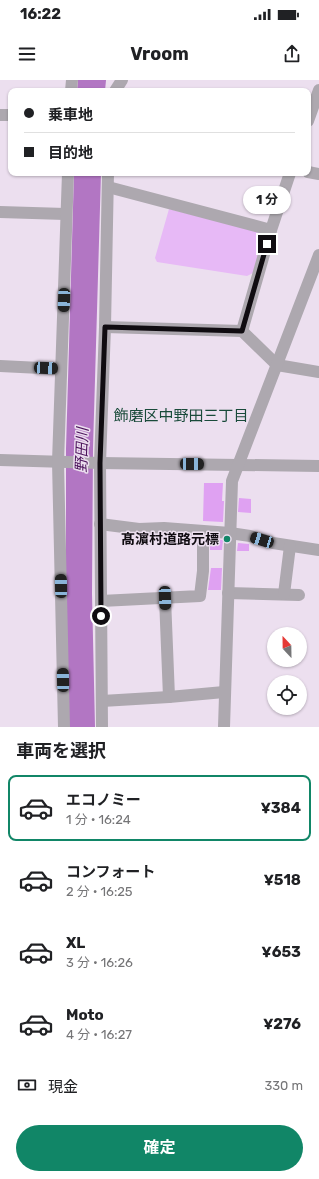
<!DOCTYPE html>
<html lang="ja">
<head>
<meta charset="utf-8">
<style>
  :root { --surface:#fff; --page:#f2f2f2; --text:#202124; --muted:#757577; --line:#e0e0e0; --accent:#118667 }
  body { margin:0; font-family:Rubik,"Noto Sans JP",sans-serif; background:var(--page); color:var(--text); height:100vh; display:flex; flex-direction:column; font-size:15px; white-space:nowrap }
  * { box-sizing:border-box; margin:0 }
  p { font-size:13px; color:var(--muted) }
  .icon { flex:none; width:22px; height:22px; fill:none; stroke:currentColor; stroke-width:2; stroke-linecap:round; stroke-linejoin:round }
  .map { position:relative; height:647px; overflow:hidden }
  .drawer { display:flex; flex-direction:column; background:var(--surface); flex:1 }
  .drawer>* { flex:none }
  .guide { position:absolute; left:8px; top:8px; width:303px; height:88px; border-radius:8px; box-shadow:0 1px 3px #0004; display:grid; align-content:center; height:88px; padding:0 16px; background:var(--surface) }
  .needle { width:26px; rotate:338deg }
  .tools { position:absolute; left:267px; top:547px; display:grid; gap:8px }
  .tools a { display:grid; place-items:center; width:40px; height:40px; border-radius:50%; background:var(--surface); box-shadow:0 1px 3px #0004; font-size:20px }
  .end { position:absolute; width:18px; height:18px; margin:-9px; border:5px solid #100c11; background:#fff; box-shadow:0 0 0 2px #fff }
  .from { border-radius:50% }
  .bubble { position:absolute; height:28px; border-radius:14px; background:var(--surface); box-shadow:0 1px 3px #0004; font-size:13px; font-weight:700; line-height:28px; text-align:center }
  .car { position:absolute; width:12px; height:24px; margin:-12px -6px; border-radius:5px; box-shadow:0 0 3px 1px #0007; background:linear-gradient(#222 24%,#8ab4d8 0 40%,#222 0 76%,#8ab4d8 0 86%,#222 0) }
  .guide b { display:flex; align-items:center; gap:14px; height:38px; font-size:15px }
  .guide b+b { border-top:1px solid var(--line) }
  .guide i { width:10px; height:10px; background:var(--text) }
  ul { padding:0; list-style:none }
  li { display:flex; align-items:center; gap:12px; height:66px; margin:0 8px 6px; padding:0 8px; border:2px solid transparent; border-radius:8px }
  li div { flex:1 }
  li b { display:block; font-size:15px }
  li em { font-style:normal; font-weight:700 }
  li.active { border-color:var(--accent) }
  li>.icon { width:36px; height:36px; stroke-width:1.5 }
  h2 { padding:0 16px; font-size:18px; line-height:48px }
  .pay { display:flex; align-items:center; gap:10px; height:44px; padding:0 16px; font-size:15px }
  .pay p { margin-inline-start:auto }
  .cta { display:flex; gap:8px; margin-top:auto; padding:8px 16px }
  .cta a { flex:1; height:46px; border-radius:24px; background:var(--accent); color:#fff; font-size:16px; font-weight:700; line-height:46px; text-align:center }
  .status { display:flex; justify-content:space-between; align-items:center; height:28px; padding:0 20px; background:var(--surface); direction:ltr }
  .status svg { height:11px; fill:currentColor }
  header { display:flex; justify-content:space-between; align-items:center; height:52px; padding:0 16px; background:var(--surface); font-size:18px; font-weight:700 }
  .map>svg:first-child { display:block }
  .green { fill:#e7b9f6 }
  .water { fill:#b276c3 }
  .building { fill:#dfa1f2 }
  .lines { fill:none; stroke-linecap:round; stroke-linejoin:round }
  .minor { stroke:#ada8af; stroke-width:12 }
  .route { stroke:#100c11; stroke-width:5 }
  .poi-dot { fill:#118667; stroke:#ecdfef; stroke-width:1.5 }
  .labels { text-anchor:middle; stroke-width:3; stroke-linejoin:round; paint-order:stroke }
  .poi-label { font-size:14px; font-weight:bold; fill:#100c11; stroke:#ecdfef; text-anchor:end }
  .neighbourhood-label { font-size:15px; fill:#194a3a; stroke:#ecdfef }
  .water-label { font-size:15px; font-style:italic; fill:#4c145c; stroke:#ecdfef }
</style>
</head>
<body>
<div class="status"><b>16:22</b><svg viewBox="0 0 49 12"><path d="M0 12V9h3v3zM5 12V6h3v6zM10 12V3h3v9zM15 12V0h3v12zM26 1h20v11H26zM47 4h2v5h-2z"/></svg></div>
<header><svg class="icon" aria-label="menu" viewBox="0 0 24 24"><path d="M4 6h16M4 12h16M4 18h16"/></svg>Vroom<svg class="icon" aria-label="share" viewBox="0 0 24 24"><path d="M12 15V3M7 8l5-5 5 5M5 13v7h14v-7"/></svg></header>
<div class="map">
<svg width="319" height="647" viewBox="0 0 319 647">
  <rect width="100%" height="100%" fill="#ecdfef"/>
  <polygon class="green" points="169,129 260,152 263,158 253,193 247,196 157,182 155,178"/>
  <g class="water">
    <polygon points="78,0 106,0 105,11 77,11"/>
    <polygon points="74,93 101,93 93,368 92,514 95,647 69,647 66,515 66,369"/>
  </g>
  <g class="building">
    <polygon points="204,403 223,403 222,421 224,421 223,442 203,441"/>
    <polygon points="239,418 251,419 251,433 238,432"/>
    <polygon points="210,459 223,460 222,470 210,470"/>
    <polygon points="238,463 249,464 249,471 237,471"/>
    <polygon points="211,488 222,488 221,510 208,510"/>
  </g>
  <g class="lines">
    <g class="minor">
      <polyline points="71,11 72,0"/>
      <polyline points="115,11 122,0"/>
      <polyline points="0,35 11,35"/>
      <polyline points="308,41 319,10"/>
      <polyline points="308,92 319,94"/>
      <polyline points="108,107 271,150"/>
      <polyline points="0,132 65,134"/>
      <polyline points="105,247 242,251 277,285 319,292"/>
      <polyline points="242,251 271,150 290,93"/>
      <polyline points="0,286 61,289"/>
      <polyline points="0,380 100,383 319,386"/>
      <polyline points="100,444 139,449 164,448 230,453 250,456 273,463 319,470"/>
      <polyline points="228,513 299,515"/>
      <polyline points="284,514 290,466"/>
      <polyline points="165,518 169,617"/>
      <polyline points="101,521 200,516 203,491 203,452"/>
      <polyline points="102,621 169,617 224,612"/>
      <polyline points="64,647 58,382 68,93"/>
      <polyline points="102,647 100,383 105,247 108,93"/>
      <polyline points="224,647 232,401 319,175"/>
    </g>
  </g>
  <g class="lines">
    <polyline class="route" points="101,536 100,383 105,247 242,251 267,164"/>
  </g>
  <circle class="poi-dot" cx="227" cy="459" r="4"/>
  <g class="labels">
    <g class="poi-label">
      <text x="219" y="464">髙濵村道路元標</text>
    </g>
    <g class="neighbourhood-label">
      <text x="181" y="341">飾磨区中野田三丁目</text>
    </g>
    <g class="water-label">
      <text transform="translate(82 370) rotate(-88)" y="5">野田川</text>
    </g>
  </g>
</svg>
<div class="tools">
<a><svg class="needle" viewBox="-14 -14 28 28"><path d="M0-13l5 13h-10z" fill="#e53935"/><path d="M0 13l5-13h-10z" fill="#757577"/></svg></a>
<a><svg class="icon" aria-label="locate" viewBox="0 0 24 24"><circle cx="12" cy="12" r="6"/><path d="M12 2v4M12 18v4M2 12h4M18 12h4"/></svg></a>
</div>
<i class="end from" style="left:101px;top:536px"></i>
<i class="end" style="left:267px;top:164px"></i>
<div class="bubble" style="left:243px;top:106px;width:48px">1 分</div>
<i class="car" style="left:64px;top:220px;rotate:182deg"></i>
<i class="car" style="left:46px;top:288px;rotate:93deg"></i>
<i class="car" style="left:192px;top:384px;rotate:91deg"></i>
<i class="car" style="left:262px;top:460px;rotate:287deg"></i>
<i class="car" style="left:61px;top:506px;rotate:359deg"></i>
<i class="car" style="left:165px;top:518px;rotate:178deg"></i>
<i class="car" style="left:63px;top:600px;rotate:359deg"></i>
<div class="guide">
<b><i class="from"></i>乗車地</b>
<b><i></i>目的地</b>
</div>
</div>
<section class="drawer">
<h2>車両を選択</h2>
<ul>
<li class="active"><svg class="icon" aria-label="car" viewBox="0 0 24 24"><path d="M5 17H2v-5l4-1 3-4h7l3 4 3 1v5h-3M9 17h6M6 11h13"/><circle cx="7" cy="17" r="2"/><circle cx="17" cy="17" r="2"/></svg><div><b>エコノミー</b><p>1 分 · 16:24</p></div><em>¥384</em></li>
<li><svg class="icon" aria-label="car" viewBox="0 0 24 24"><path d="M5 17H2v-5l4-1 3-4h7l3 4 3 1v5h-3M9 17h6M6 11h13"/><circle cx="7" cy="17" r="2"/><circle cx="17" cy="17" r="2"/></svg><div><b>コンフォート</b><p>2 分 · 16:25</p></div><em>¥518</em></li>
<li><svg class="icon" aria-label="car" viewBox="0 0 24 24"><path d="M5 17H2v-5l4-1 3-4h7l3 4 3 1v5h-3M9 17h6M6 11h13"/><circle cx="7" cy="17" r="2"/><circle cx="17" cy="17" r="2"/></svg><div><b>XL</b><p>3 分 · 16:26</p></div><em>¥653</em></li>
<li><svg class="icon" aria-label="car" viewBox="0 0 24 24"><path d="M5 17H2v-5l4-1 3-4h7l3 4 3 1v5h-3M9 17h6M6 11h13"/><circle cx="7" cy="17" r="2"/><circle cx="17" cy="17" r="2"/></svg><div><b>Moto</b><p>4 分 · 16:27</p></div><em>¥276</em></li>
</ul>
<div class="pay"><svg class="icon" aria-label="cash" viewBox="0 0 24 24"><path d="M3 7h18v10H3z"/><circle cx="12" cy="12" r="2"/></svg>現金<p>330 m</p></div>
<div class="cta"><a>確定</a></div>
</section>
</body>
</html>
